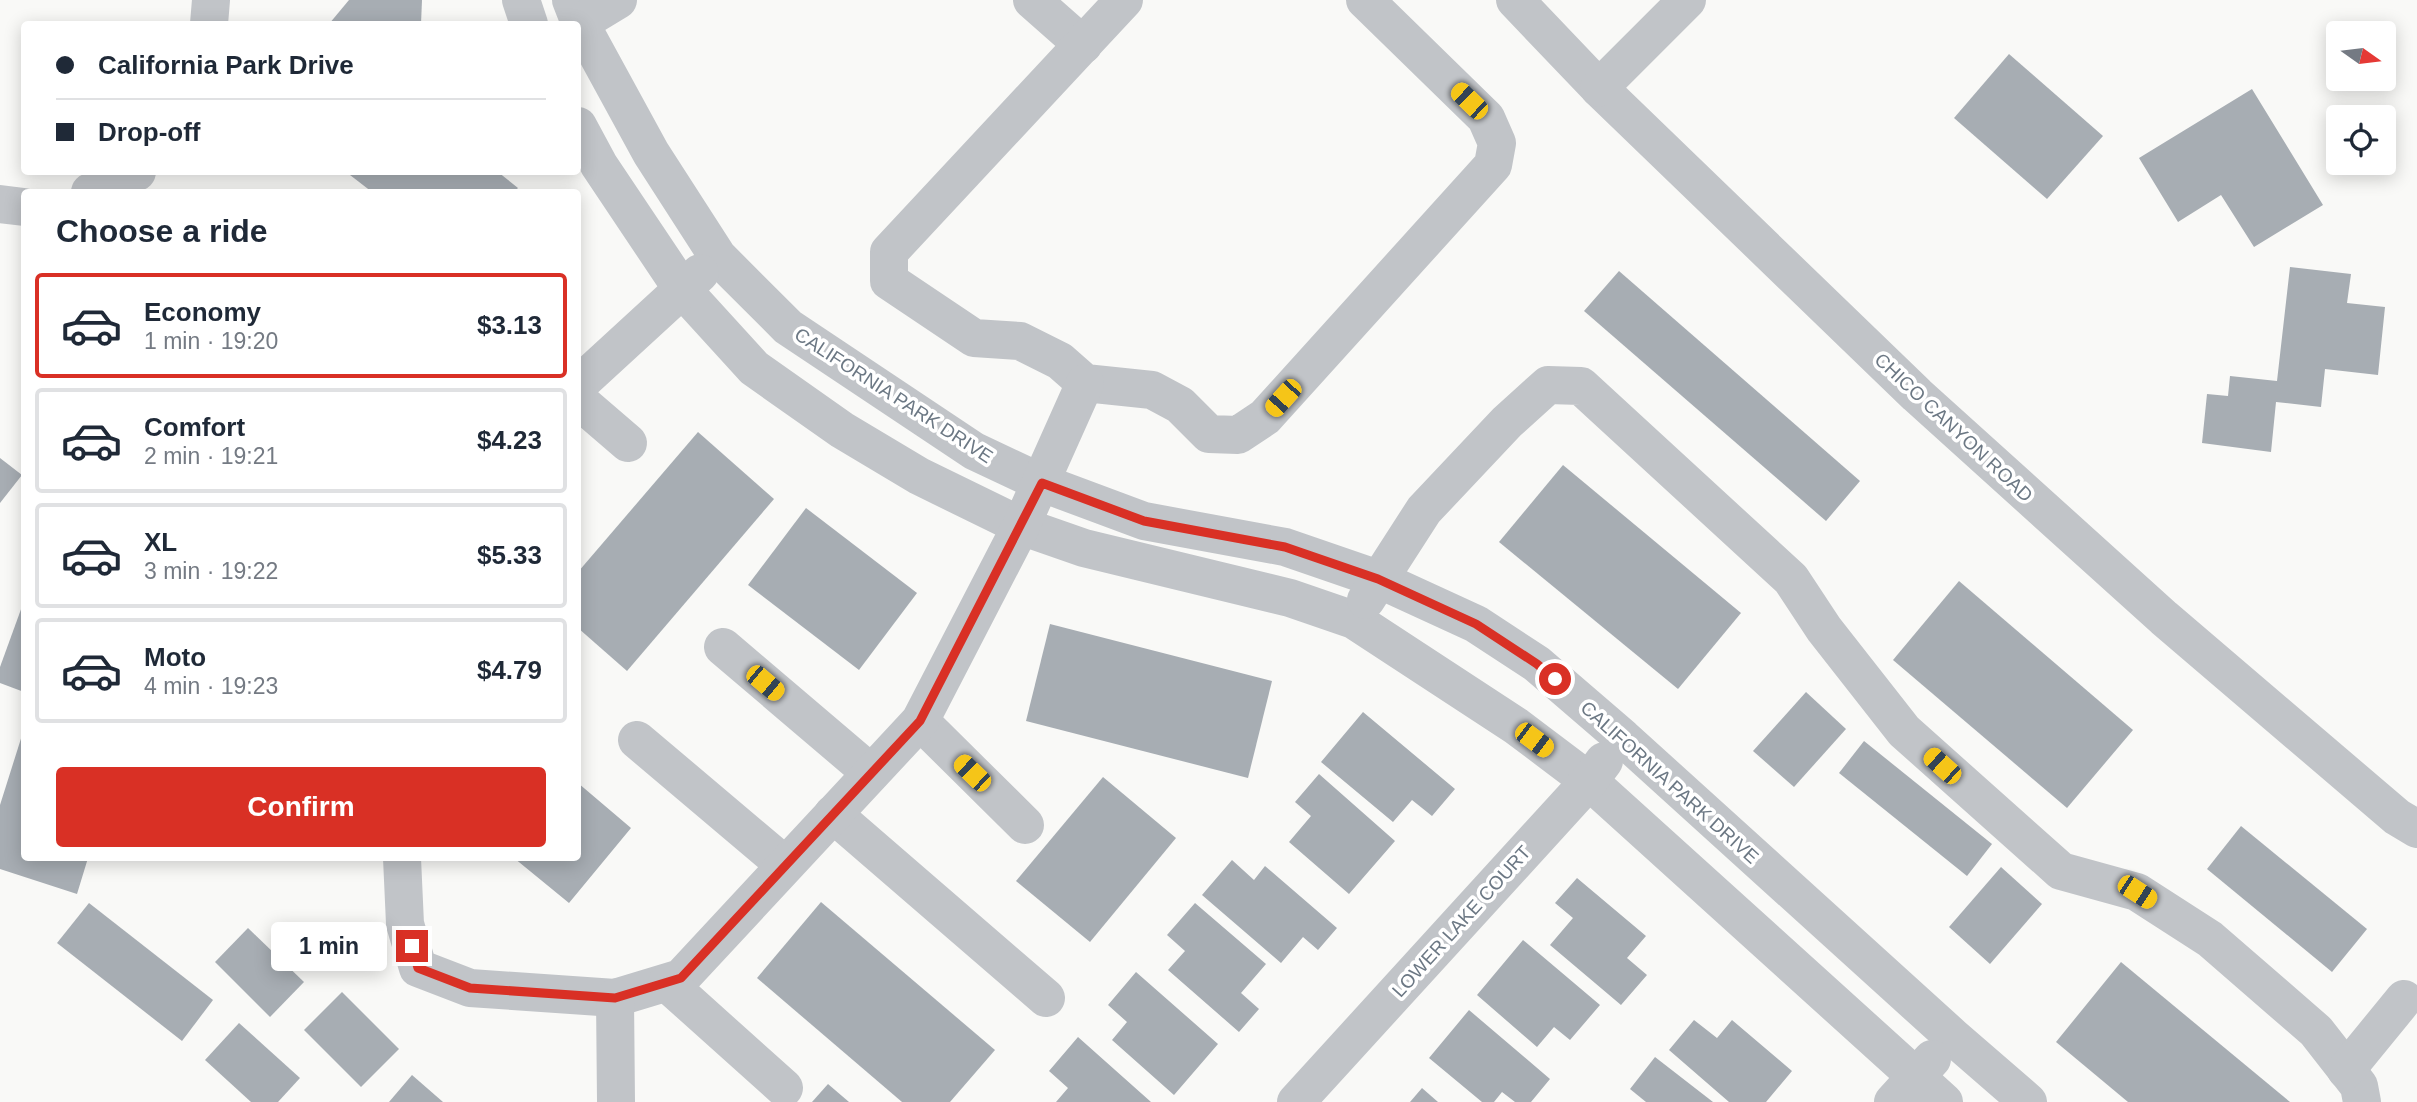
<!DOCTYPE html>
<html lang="en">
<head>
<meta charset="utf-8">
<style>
  :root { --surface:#fff; --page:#f2f2f3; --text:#1f2937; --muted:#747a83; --line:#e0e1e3; --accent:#d93025 }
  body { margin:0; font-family:Helvetica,sans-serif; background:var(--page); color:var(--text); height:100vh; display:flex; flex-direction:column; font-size:26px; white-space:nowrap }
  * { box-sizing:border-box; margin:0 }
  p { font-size:23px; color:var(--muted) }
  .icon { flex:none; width:38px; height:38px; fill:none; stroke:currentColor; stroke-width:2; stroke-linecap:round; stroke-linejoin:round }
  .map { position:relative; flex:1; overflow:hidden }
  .drawer { position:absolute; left:21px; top:189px; width:560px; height:672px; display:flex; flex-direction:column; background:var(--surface); border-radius:7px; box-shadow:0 4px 18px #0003 }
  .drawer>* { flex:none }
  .guide { position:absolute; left:21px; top:21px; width:560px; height:154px; border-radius:7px; box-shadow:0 4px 18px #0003; display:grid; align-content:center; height:154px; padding:0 35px; background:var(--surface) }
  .needle { width:46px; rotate:104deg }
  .tools { position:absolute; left:2326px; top:21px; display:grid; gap:14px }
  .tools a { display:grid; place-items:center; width:70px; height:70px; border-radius:7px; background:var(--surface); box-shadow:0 4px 18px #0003; font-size:35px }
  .end { position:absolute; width:32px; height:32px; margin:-16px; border:9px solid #d93025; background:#fff; box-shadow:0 0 0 4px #fff }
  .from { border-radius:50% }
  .bubble { position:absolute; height:49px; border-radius:7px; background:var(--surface); box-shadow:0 4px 18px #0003; font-size:23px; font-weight:700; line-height:49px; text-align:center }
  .car { position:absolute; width:21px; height:42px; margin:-21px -10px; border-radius:9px; box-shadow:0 0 5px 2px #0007; background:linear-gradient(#f5c518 24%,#345 0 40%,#f5c518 0 76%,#345 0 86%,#f5c518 0) }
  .guide b { display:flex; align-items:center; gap:24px; height:66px; font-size:26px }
  .guide b+b { border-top:2px solid var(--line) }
  .guide i { width:18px; height:18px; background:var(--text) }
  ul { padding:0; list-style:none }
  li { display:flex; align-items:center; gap:21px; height:105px; margin:0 14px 10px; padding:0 21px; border:4px solid var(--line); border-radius:7px }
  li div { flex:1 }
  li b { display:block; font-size:26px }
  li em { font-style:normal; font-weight:700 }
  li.current { border-color:var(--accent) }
  li>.icon { width:63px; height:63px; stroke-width:1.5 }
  h2 { padding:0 35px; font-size:32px; line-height:84px }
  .cta { display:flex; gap:14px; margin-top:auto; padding:14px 35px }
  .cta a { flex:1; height:80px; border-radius:7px; background:var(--accent); color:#fff; font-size:28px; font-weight:700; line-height:80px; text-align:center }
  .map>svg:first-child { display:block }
  .building { fill:#a7adb3 }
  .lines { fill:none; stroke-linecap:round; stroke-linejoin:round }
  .minor { stroke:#c1c4c8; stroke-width:38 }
  .route { stroke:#d93025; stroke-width:9 }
  .labels { text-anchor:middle; stroke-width:7; stroke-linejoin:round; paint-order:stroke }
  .street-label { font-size:19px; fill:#6c7884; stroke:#fff }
</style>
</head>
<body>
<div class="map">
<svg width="2417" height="1102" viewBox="0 0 2417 1102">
  <rect width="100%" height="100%" fill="#f9f9f7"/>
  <g class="building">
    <polygon points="349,0 422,0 421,24 329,24"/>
    <polygon points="2009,54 2103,136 2047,199 1954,118"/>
    <polygon points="2252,89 2323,205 2254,247 2221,195 2178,222 2139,158"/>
    <polygon points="353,172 498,172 518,188 514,192 372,192 350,175"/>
    <polygon points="2290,267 2351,274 2347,303 2385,307 2378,375 2325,369 2321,407 2276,402 2271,452 2202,443 2207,394 2228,396 2230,376 2277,381"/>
    <polygon points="1619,271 1860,481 1826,521 1584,311"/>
    <polygon points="698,432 774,499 627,671 578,628 578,572"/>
    <polygon points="0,458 22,475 0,503"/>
    <polygon points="1563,465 1741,613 1678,689 1499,542"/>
    <polygon points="806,508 917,593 859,670 748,585"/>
    <polygon points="1959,581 2133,730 2067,808 1893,660"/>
    <polygon points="24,601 24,692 0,683 0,667"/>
    <polygon points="1050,624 1272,681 1248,778 1026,721"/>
    <polygon points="1806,692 1846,729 1794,787 1753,751"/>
    <polygon points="1363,712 1455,789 1432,816 1412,800 1393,822 1321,762"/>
    <polygon points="24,729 24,858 88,858 77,894 0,869 0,805"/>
    <polygon points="1864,741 1992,844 1967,876 1839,773"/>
    <polygon points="1319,774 1395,841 1349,894 1289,842 1311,816 1295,802"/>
    <polygon points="1103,777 1176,838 1090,942 1016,881"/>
    <polygon points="578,783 631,828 569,903 514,858 578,858"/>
    <polygon points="2241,826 2367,929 2332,972 2207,869"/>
    <polygon points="1232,860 1254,880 1265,866 1337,928 1318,950 1303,937 1281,963 1202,895"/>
    <polygon points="2001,867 2042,904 1990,964 1949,927"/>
    <polygon points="1577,878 1646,936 1627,958 1647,975 1621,1005 1550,945 1573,918 1555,903"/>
    <polygon points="821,902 995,1050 950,1102 902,1102 757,978"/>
    <polygon points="89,903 213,1000 182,1041 57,943"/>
    <polygon points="1195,903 1266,964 1241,993 1259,1009 1239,1032 1168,970 1185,951 1167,935"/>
    <polygon points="248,928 304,982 270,1017 215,962"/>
    <polygon points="1523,940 1600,1005 1570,1040 1554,1027 1537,1047 1477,995"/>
    <polygon points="2121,962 2290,1102 2128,1102 2056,1042"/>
    <polygon points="1136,972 1218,1044 1174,1095 1112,1040 1127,1022 1108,1005"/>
    <polygon points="342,992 399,1049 361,1087 304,1030"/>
    <polygon points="1469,1010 1550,1079 1531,1102 1515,1102 1502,1092 1494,1102 1482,1102 1429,1058"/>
    <polygon points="1694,1020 1717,1038 1732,1020 1792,1071 1766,1102 1729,1102 1669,1050"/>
    <polygon points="239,1023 300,1078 278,1102 251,1102 205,1060"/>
    <polygon points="1078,1037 1151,1102 1056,1102 1068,1088 1049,1071"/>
    <polygon points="1655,1057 1713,1102 1646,1102 1630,1089"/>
    <polygon points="412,1075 443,1102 389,1102"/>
    <polygon points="828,1084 849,1102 812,1102"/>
    <polygon points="1422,1088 1438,1102 1410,1102"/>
  </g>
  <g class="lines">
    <g class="minor">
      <polyline points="521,0 529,24"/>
      <polyline points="571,0 580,23 651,153 718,257 788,327 974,451 1042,483 1144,521 1285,547 1378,579 1476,624 1537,664 1623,738 1953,1037 2028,1102"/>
      <polyline points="1032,0 1083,45"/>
      <polyline points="1124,0 889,252 889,281 974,338 1020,341 1060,361 1085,383 1152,390 1180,405 1209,434 1238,435 1265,417 1493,165 1497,143 1486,118 1365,0"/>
      <polyline points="1515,0 1599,88 1917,395 2164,618 2397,817 2417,829"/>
      <polyline points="580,23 618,0"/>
      <polyline points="209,24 211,0"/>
      <polyline points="1599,88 1687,0"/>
      <polyline points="578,126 599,165 682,289 754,368 842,430 919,476 1021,526 1084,548 1290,598 1354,620 1516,726 1589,781 1944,1102"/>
      <polyline points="90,192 137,172"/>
      <polyline points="0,204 24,207"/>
      <polyline points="578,385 700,273"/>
      <polyline points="578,400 628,443"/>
      <polyline points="1366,600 1424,510 1507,422 1548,385 1581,386 1791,579 1824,629 1904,731 2061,871 2137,892 2210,939 2316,1031 2359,1086 2362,1102"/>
      <polyline points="723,647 871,773"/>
      <polyline points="920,721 1025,825"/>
      <polyline points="637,740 785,865"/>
      <polyline points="833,814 1046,998"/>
      <polyline points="402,858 405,924 418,968 470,988 615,998 681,978 920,721 1021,526 1085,383"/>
      <polyline points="667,983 784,1088"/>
      <polyline points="615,998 616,1101"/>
      <polyline points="2346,1070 2404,999"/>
      <polyline points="1296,1102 1589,781 1604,761"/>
      <polyline points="1893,1102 1932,1059"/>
    </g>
  </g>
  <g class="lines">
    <polyline class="route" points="412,946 418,968 470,988 615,998 681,978 920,721 1042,483 1144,521 1285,547 1378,579 1476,624 1537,664 1555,679"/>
  </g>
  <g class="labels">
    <g class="street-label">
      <text transform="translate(894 395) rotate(33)" y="7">CALIFORNIA PARK DRIVE</text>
      <text transform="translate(1954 427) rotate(43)" y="7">CHICO CANYON ROAD</text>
      <text transform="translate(1670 782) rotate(42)" y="7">CALIFORNIA PARK DRIVE</text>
      <text transform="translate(1461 921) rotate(-48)" y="7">LOWER LAKE COURT</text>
    </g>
  </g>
</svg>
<div class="tools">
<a><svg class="needle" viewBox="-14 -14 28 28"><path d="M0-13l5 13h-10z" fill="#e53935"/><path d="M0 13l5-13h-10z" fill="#747a83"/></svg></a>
<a><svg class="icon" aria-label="locate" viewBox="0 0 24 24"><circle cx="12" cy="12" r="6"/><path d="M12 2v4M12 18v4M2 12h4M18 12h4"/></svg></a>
</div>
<i class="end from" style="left:1555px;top:679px"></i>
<i class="end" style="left:412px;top:946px"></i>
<div class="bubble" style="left:271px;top:922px;width:116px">1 min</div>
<i class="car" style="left:1469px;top:101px;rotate:314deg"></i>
<i class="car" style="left:1283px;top:398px;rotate:222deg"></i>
<i class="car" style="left:765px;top:683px;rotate:130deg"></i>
<i class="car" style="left:1534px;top:740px;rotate:127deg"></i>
<i class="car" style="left:1942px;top:766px;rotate:312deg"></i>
<i class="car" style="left:972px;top:773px;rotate:314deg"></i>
<i class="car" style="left:2137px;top:892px;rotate:123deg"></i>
<div class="guide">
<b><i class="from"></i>California Park Drive</b>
<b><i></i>Drop-off</b>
</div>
<section class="drawer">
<h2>Choose a ride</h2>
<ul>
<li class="current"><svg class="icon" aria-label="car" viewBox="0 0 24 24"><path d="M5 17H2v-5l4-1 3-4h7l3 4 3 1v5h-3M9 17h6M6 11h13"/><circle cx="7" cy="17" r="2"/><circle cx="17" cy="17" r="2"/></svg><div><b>Economy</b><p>1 min · 19:20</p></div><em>$3.13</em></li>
<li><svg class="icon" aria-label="car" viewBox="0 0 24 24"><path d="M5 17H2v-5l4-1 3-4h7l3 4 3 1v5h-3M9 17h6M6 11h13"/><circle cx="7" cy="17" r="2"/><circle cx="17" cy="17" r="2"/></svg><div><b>Comfort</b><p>2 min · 19:21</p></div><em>$4.23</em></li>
<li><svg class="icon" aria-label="car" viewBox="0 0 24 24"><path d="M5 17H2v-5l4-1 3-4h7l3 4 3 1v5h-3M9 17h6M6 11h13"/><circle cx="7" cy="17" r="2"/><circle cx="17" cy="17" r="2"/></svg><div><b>XL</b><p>3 min · 19:22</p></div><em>$5.33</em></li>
<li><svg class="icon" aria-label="car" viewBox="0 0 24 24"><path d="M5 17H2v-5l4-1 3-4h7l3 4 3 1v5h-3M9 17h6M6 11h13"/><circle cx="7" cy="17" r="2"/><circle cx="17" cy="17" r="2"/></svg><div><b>Moto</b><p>4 min · 19:23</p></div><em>$4.79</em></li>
</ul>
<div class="cta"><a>Confirm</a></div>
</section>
</div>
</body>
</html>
